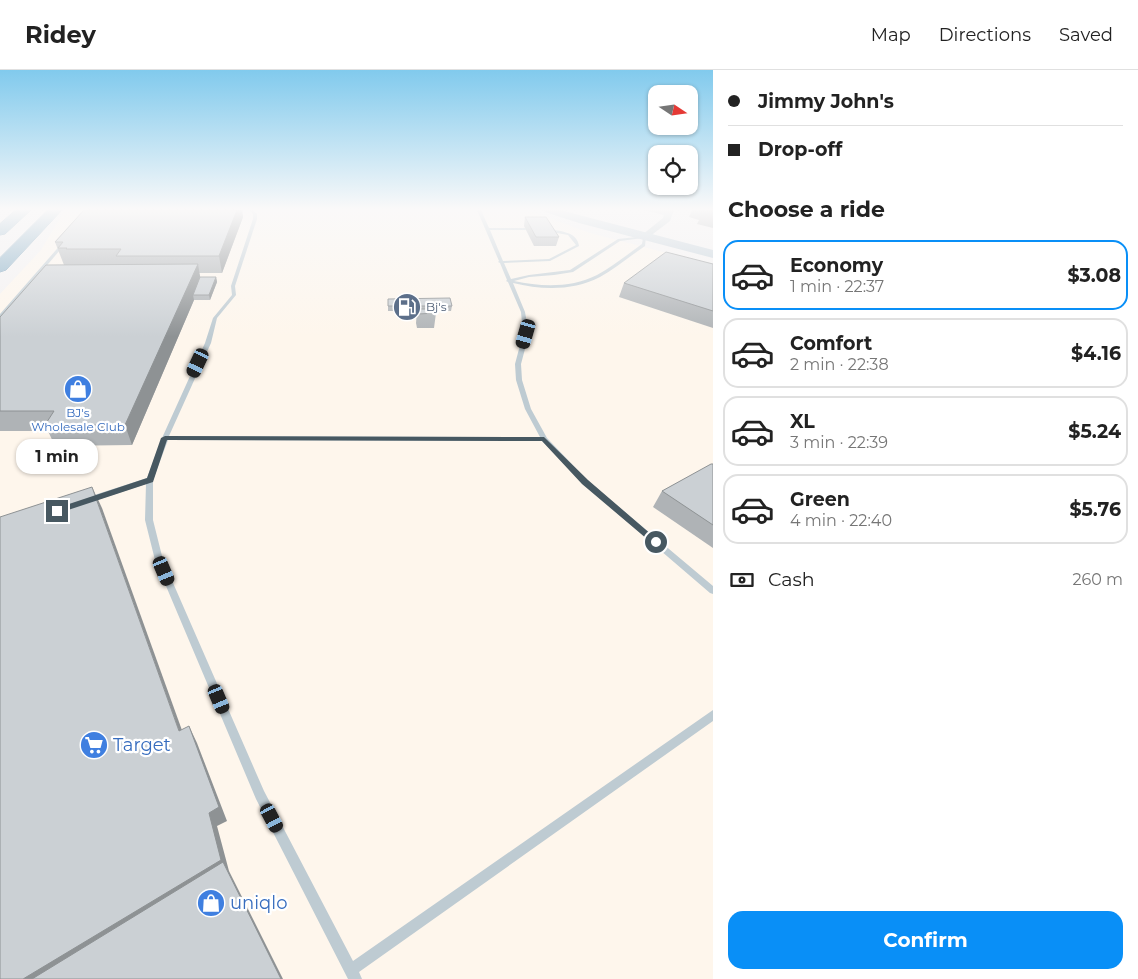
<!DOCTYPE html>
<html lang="en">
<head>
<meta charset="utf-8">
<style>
  :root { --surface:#fff; --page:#f6f6f6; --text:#222; --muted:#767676; --line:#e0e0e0; --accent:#098ff7 }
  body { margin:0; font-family:Montserrat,sans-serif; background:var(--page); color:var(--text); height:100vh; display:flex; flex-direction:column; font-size:19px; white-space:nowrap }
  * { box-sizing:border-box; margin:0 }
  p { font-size:16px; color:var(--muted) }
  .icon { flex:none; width:28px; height:28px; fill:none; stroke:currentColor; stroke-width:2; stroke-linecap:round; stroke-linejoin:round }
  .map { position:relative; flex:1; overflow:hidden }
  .drawer { display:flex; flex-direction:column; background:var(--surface); width:425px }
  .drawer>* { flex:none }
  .top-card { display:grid; align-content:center; height:110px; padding:0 15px; background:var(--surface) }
  .needle { width:32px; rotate:103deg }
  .fabs { position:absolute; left:648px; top:15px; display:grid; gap:10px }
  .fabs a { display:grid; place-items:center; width:50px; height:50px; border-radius:10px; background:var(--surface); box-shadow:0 1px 4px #0004; font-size:25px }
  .end { position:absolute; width:22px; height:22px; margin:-11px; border:6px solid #475861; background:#fff; box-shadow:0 0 0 2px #fff }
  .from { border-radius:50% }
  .bubble { position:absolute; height:35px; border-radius:15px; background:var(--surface); box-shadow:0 1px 4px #0004; font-size:16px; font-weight:700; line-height:35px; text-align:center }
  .car { position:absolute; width:15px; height:30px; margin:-15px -8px; border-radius:6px; box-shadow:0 0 4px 1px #0007; background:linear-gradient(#222 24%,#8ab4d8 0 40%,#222 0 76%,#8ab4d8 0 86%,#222 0) }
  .top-card b { display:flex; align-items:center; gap:18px; height:48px; font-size:19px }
  .top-card b+b { border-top:1px solid var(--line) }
  .top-card i { width:12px; height:12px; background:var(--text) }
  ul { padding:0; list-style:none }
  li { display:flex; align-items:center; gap:15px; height:70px; margin:0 10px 8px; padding:0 5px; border:2px solid var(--line); border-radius:15px }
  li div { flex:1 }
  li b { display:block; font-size:19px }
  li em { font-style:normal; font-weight:700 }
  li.current { border-color:var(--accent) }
  li>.icon { width:45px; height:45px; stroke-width:1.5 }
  h2 { padding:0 15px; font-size:22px; line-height:60px }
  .pay { display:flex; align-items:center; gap:12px; height:55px; padding:0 15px; font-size:19px }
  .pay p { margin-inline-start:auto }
  .button { display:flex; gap:10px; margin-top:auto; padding:10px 15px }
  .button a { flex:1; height:58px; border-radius:15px; background:var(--accent); color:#fff; font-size:20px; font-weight:700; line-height:58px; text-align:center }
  header { display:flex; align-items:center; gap:30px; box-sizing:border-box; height:70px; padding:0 25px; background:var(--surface); border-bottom:1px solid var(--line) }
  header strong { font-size:24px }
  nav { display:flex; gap:28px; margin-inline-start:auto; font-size:18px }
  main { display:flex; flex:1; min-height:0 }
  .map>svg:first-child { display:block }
  .commercial { fill:#fef6ec }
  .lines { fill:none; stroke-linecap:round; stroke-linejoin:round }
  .highway-casing { stroke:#7097b0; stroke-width:1 }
  .lane { fill:#becbd2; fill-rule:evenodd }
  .street { fill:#becbd2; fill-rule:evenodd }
  .secondary { fill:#becdd7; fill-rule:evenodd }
  .highway { fill:#85acc4; fill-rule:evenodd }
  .wall { fill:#afb3b6 }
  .shaded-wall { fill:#8e9294 }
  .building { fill:#cbd0d4; stroke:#8e9294 }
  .route { fill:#475861 }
  .labels { text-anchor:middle; stroke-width:4.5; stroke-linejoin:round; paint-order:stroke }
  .far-service-label { font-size:12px; fill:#4e5e75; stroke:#fff; text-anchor:start }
  .far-shop-label { font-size:12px; fill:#366cbe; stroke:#fff }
  .near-shop-label { font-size:18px; fill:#366cbe; stroke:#fff; text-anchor:start }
</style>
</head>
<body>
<header>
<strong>Ridey</strong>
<nav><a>Map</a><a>Directions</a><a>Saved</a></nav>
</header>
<main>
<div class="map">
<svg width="713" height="909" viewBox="0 0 713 909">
  <rect width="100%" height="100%" fill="#f4f2f2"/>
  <polygon class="commercial" points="65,140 528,140 590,163 713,195 713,909 0,909 0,224 41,180"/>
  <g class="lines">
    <defs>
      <g id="highway">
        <polygon points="16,140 31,140 5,164 0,165 0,154"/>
        <polygon points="48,140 62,140 6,200 0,202 0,188"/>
      </g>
    </defs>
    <use href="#highway" class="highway-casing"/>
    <g class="lane">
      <path d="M249,140H253L257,144V149L235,216L236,225L217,248L211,273L169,366L540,367L525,339L516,310L515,294L523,264L521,242L508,212L506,211L507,210L500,193L498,192L499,191L477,140H481L489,158H525L527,159L525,160H490L503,191L549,189L576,175L568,165L546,161L547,159C559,161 577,161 579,176L550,191L504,193L511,209L529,205L570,200L618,169L646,166L645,176C630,186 616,198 600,207C573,221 542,220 513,213L525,242L529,264L521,294L522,310L531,339L547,368L587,410L713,516V524L710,523L583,414L542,371L168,370L153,410V450L163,490L264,721L353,891L713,640V651L359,902L362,909H348L256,729L155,490L145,450L146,414L88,433L84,430L85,428L147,408L162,368L205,273L213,248L232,225L231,216L253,149V144ZM643,168L642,174C627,185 613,196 597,205C571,218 542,217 514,211L529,207L554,205L573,202L620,171Z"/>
      <polygon points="63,172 66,173 2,248 0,248 0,244"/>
    </g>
    <polygon class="street" points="644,140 674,140 670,151 645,170 642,169 642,165 663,148 664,145"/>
    <polygon class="secondary" points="544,140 560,140 713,180 713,188 579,153 545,142"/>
    <use href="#highway" class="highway"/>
  </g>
  <g class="wall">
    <polygon points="84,140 242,140 243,147 222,203 199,203 200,207 216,207 217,212 210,230 194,230 132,375 55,376 48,361 0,361 0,247 64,195 55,172"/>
    <polygon points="692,140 713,140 713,158 697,154 699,150 689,147"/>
    <polygon points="525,147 559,167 556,176 534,176 524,156"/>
    <polygon points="713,194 713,258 619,227 624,213"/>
    <polygon points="388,229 452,236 451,241 436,241 436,243 434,258 417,258 416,253 417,241 388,241"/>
    <polygon points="713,394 713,478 653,437 662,421"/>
  </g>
  <g class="shaded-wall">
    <polygon points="237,140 242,140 243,147 222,203 219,186"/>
    <polygon points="198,194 201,212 193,225 194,230 132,375 125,355"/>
    <polygon points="216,207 217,212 210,230 209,225"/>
    <polygon points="92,417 102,438 188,677 179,661"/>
    <polygon points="189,656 197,673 227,751 217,756 229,801 283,909 23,909 209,743"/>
  </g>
  <g class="building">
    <polygon points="84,140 237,140 219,186 116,186 121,179 66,179 67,178 58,178 63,172 55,172"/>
    <polygon points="525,147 546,147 559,167 536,167"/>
    <polygon points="666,182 713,194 713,241 624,213"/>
    <polygon points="198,194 125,355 45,355 54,341 0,341 0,247 46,195"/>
    <polygon points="200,207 216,207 209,225 193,225"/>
    <polygon points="450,228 452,236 388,236 388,229"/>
    <polygon points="417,239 435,239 436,243 418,244"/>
    <polygon points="711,394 713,394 713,455 662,421"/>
    <polygon points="92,417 179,661 189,656 219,737 209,743 221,790 23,909 0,909 0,447"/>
    <polygon points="223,792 281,909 32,909"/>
  </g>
  <linearGradient id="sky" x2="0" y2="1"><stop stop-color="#81caed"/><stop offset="0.52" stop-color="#faf9f9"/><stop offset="1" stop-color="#faf9f9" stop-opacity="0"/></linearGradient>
  <rect width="713" height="267" fill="url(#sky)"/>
  <polygon class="route" points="165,366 544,367 588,410 660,472 656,475 653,474 582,414 542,371 167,370 153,412 59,443 54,443 54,439 147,408 161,368"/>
  <defs>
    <symbol id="fuel-disc" viewBox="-11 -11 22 22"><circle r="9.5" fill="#5c6f8a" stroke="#fff"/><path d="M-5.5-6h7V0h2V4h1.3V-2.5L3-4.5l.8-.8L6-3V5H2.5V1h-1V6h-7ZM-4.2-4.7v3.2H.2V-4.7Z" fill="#fff"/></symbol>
    <symbol id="shop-disc" viewBox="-11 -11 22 22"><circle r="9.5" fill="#3f7fe0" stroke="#fff"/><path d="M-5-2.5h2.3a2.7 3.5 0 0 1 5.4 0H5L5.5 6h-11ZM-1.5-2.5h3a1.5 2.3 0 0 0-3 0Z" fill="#fff"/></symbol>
    <symbol id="supermarket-disc" viewBox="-11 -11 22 22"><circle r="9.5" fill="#3f7fe0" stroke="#fff"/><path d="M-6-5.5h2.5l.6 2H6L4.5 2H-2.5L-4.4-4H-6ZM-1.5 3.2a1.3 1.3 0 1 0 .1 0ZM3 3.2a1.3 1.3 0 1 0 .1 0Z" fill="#fff"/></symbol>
  </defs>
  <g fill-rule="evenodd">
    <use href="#fuel-disc" x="391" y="221" width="32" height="32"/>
    <use href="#shop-disc" x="62" y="303" width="32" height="32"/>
    <use href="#supermarket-disc" x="78" y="659" width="32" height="32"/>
    <use href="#shop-disc" x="195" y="817" width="32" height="32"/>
  </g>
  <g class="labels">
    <g class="far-service-label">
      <text x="426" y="241">Bj's</text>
    </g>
    <g class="far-shop-label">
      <text x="78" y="347">BJ's<tspan x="78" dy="14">Wholesale Club</tspan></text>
    </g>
    <g class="near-shop-label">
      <text x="113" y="681">Target</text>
      <text x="230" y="839">uniqlo</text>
    </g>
  </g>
</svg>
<div class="fabs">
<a><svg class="needle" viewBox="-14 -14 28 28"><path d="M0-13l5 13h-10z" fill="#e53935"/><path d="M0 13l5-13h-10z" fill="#767676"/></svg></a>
<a><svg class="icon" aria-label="locate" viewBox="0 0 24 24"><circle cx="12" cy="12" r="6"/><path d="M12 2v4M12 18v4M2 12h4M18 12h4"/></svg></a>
</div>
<i class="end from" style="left:656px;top:472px"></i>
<i class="end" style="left:57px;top:441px"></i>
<div class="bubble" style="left:16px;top:369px;width:82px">1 min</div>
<i class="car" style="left:526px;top:264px;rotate:196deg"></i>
<i class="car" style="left:198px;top:293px;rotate:205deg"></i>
<i class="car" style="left:164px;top:501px;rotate:157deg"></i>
<i class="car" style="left:219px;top:629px;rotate:157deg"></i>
<i class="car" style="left:272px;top:748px;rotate:152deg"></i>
</div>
<section class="drawer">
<div class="top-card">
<b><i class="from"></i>Jimmy John's</b>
<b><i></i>Drop-off</b>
</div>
<h2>Choose a ride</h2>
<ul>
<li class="current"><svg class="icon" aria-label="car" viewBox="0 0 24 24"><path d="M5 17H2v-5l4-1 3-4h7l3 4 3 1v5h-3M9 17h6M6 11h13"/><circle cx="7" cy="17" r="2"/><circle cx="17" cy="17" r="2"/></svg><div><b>Economy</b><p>1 min · 22:37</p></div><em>$3.08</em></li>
<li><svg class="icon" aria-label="car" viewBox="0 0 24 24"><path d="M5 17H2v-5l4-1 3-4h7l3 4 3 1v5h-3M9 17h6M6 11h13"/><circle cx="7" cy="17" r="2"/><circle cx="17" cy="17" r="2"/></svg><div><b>Comfort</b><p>2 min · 22:38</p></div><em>$4.16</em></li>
<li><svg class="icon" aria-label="car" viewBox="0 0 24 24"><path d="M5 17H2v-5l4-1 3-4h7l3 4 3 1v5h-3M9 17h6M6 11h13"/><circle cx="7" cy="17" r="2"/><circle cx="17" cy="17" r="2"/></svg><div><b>XL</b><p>3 min · 22:39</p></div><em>$5.24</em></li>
<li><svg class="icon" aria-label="car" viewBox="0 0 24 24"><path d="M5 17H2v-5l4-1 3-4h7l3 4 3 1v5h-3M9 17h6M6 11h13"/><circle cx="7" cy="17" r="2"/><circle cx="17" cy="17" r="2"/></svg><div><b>Green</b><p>4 min · 22:40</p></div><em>$5.76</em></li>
</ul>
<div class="pay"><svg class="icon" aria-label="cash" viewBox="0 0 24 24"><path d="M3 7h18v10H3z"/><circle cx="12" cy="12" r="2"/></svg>Cash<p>260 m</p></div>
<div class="button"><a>Confirm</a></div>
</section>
</main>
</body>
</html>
